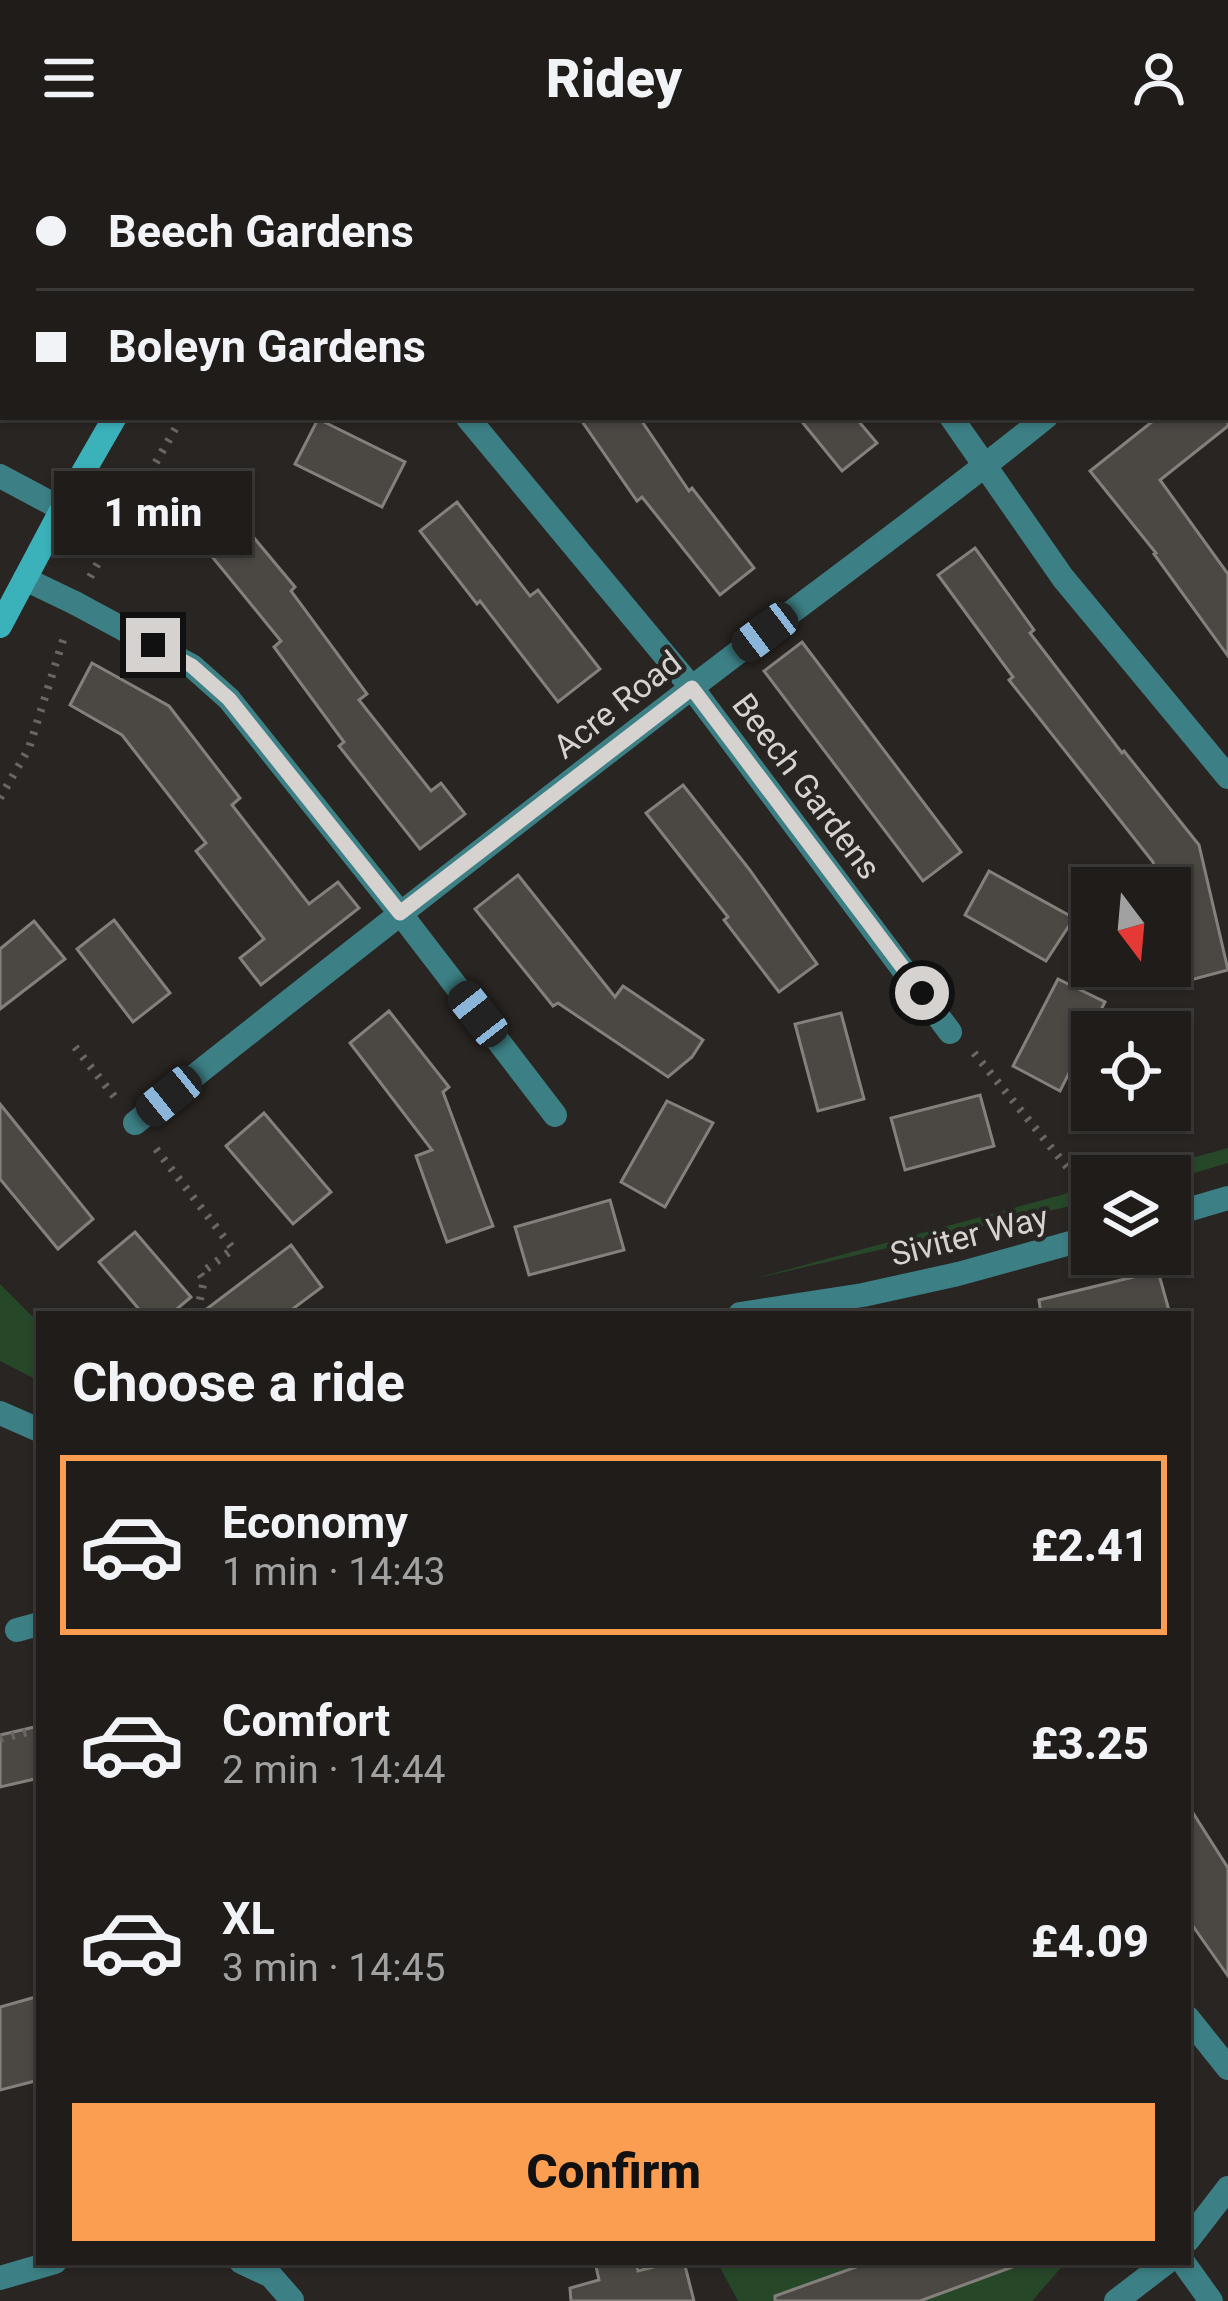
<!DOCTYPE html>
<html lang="en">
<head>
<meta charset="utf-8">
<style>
  :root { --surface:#1f1c1a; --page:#272523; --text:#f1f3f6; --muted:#a1a1a2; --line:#3c3a39; --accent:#fb9e51 }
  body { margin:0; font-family:Roboto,sans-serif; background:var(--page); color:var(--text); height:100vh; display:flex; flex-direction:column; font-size:45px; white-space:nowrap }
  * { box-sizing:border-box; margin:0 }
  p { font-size:39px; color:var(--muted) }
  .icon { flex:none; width:66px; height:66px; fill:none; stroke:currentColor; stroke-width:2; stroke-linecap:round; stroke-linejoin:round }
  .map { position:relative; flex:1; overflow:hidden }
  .side { position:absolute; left:36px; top:1155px; width:1155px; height:954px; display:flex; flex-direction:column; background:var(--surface); border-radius:0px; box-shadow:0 3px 9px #0004,0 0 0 3px var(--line) }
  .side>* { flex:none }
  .guide { position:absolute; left:0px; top:0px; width:1230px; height:264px; box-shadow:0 3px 9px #0004,0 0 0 3px var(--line); display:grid; align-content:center; height:264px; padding:0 36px; background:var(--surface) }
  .needle { width:78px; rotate:164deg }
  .fabs { position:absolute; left:1071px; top:711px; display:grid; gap:24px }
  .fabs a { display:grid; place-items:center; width:120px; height:120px; border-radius:0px; background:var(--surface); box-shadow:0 3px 9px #0004,0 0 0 3px var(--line); font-size:60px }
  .end { position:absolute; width:54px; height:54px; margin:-27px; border:15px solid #d5d2d0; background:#111; box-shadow:0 0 0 6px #111 }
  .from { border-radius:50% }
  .bubble { position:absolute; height:84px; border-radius:0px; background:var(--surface); box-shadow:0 3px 9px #0004,0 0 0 3px var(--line); font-size:39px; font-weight:800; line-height:84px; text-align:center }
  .car { position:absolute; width:36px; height:72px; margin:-36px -18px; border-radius:15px; box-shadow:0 0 9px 3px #0007; background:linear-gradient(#222 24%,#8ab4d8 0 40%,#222 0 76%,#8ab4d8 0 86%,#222 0) }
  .guide b { display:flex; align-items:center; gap:42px; height:114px; font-size:45px }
  .guide b+b { border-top:3px solid var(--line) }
  .guide i { width:30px; height:30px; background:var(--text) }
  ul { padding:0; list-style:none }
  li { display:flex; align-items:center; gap:36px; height:180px; margin:0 24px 18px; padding:0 12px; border:6px solid transparent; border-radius:0px }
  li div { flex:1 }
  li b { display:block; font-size:45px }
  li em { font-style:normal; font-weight:800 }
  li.active { border-color:var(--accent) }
  li>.icon { width:108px; height:108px; stroke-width:1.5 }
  h2 { padding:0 36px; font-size:54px; line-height:144px }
  .button { display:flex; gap:24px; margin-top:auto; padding:24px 36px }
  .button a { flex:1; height:138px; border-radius:0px; background:var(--accent); color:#111; font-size:48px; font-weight:800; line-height:138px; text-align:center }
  header { display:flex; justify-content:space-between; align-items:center; height:156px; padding:0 36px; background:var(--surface); font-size:54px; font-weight:800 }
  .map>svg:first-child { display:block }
  .green { fill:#274729 }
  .building { fill:#4b4743; stroke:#84807c; stroke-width:3 }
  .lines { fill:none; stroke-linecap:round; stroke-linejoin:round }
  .path { stroke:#696663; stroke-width:8; stroke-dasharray:3 9; stroke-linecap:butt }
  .service { stroke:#3c7f84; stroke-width:24 }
  .minor { stroke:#3c7f84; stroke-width:24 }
  .tertiary { stroke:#3c7f84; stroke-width:24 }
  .secondary { stroke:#3bb1ba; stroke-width:24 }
  .route { stroke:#d5d2d0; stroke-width:15 }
  .labels { text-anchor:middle; stroke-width:9; stroke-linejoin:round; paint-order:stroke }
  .street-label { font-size:33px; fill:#d5d2d0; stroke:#292522 }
</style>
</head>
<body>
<header><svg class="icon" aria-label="menu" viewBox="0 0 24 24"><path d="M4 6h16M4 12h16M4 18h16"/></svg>Ridey<svg class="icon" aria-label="person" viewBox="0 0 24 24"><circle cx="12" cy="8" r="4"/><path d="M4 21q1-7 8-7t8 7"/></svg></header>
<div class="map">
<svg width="1228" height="2145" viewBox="0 0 1228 2145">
  <rect width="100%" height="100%" fill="#292522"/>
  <g class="green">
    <polygon points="1228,992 1228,1007 1170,1024 1170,1020 1126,1020"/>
    <polygon points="1083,1033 1092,1045 753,1123"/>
    <polygon points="0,1128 39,1167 39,1225 0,1205"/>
    <polygon points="717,2106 1066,2106 1032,2145 738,2145"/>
  </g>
  <g class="building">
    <polygon points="579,261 639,261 689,335 692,332 754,412 720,439 642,341 637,345"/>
    <polygon points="798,261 855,261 877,287 842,315"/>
    <polygon points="1158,261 1228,261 1228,270 1160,324 1228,418 1228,500 1154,398 1156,397 1090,315"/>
    <polygon points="318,263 405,306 382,351 295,308"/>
    <polygon points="199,316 295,431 291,435 367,538 359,544 431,635 441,627 465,658 420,693 339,590 344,586 274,491 281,485 165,343"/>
    <polygon points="457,346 530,440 538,434 600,513 558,546 480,445 477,448 420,375"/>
    <polygon points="975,392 1034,474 1030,477 1122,597 1124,595 1199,689 1228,814 1183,826 1170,774 1170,732 1159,732 1153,706 1009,524 1013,521 938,419"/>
    <polygon points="802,486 961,696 923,725 764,515"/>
    <polygon points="92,507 169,550 240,642 232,649 309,748 338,726 359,752 261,829 240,802 264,783 196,695 206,687 122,579 70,549"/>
    <polygon points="683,629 749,713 817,808 779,836 724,764 728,761 646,657"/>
    <polygon points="989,715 1074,762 1046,805 965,759"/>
    <polygon points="518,719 615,841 623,830 703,884 692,901 668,921 558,847 553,850 475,753"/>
    <polygon points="114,764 170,837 133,866 77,793"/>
    <polygon points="34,765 65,803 0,853 0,793"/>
    <polygon points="1058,823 1105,846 1060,935 1013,910"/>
    <polygon points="389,855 449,931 443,936 493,1070 447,1086 416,1000 432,994 350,887"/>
    <polygon points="841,857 864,943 818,955 795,868"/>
    <polygon points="980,939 994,990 905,1014 891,962"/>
    <polygon points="667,945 713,967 665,1051 621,1026"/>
    <polygon points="0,948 93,1063 58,1093 0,1023"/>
    <polygon points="264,957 331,1036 293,1068 226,990"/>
    <polygon points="610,1044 624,1094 529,1119 515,1071"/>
    <polygon points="135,1076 191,1141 171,1158 143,1158 99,1106"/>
    <polygon points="291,1089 322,1131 286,1158 200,1158"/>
    <polygon points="1158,1115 1170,1158 1041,1158 1039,1144"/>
    <polygon points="39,1570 39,1622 0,1631 0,1579"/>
    <polygon points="1188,1649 1228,1712 1228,1820 1188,1763"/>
    <polygon points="39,1840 39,1924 0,1934 0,1851"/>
    <polygon points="595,2106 636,2106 638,2115 673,2106 684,2106 694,2145 571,2145 570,2132 599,2124"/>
    <polygon points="870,2106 1014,2106 1015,2110 920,2145 775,2145 775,2140"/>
  </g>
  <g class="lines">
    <g class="path">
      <polyline points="525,0 533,3"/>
      <polyline points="346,3 348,0"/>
      <polyline points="644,3 645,0"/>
      <polyline points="90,421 182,261"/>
      <polyline points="0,642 29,592 65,478"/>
      <polyline points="75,891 117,944"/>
      <polyline points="974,897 1076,1022 1092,1037"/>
      <polyline points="156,993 233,1093 200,1118 204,1124 197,1158"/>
      <polyline points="0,1583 39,1573"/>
    </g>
    <g class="service">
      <polyline points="25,423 75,447"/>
      <polyline points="1183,2106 1211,2145"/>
    </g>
    <g class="minor">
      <polyline points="864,0 865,3"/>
      <polyline points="1227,113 1228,113"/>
      <polyline points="467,261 692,532 950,876"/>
      <polyline points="951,261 1063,422 1228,621"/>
      <polyline points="0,320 62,353"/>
      <polyline points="75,447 192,510 229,543 400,757 555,959"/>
      <path d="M135,967C319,821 504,676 690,533C808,442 930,355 1046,261"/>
      <polyline points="17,1474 39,1468"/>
      <polyline points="1188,1862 1228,1912"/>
      <polyline points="1188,2084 1228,2032"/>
      <polyline points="241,2106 271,2120 292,2144"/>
      <polyline points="0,2122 55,2106"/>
      <polyline points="1116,2145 1167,2106"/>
    </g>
    <g class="tertiary">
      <polyline points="1170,1059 1228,1042"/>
      <polyline points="740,1158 863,1139 958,1118 1092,1081"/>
      <polyline points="0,1257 39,1274"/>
    </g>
    <g class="secondary">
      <polyline points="265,3 267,0"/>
      <polyline points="0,470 62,353 115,261"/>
    </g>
  </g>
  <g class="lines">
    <polyline class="route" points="153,489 192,510 229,543 400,757 692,532 922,837"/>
  </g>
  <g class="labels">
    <g class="street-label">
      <text transform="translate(617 548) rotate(-38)" y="12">Acre Road</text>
      <text transform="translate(807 630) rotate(53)" y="12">Beech Gardens</text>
      <text transform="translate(969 1079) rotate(-14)" y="12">Siviter Way</text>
    </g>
  </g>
</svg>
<div class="fabs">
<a><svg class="needle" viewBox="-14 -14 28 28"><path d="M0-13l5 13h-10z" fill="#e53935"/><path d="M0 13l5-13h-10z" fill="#a1a1a2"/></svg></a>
<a><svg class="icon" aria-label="locate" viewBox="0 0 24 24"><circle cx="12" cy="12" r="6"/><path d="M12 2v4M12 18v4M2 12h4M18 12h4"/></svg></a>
<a><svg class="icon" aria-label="layers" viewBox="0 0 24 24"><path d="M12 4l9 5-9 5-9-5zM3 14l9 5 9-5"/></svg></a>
</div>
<i class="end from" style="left:922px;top:837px"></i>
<i class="end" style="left:153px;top:489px"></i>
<div class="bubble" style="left:54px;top:315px;width:198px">1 min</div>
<i class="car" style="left:765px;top:476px;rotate:233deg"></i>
<i class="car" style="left:478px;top:858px;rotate:322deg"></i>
<i class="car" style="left:169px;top:940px;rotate:231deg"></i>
<div class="guide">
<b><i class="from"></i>Beech Gardens</b>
<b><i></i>Boleyn Gardens</b>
</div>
<section class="side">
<h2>Choose a ride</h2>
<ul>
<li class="active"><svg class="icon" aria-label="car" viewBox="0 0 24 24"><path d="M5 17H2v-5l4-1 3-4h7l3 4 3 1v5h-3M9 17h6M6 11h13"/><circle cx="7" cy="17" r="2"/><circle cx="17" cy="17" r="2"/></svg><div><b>Economy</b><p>1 min · 14:43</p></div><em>£2.41</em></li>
<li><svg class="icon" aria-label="car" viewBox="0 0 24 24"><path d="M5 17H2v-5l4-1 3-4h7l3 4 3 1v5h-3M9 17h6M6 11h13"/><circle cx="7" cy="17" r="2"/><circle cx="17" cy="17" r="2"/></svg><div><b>Comfort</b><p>2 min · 14:44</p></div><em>£3.25</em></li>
<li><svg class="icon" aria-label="car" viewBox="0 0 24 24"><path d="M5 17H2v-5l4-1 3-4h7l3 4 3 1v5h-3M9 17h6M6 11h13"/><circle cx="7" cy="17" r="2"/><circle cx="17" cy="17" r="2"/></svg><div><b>XL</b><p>3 min · 14:45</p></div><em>£4.09</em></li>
</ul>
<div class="button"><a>Confirm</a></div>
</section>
</div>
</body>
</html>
